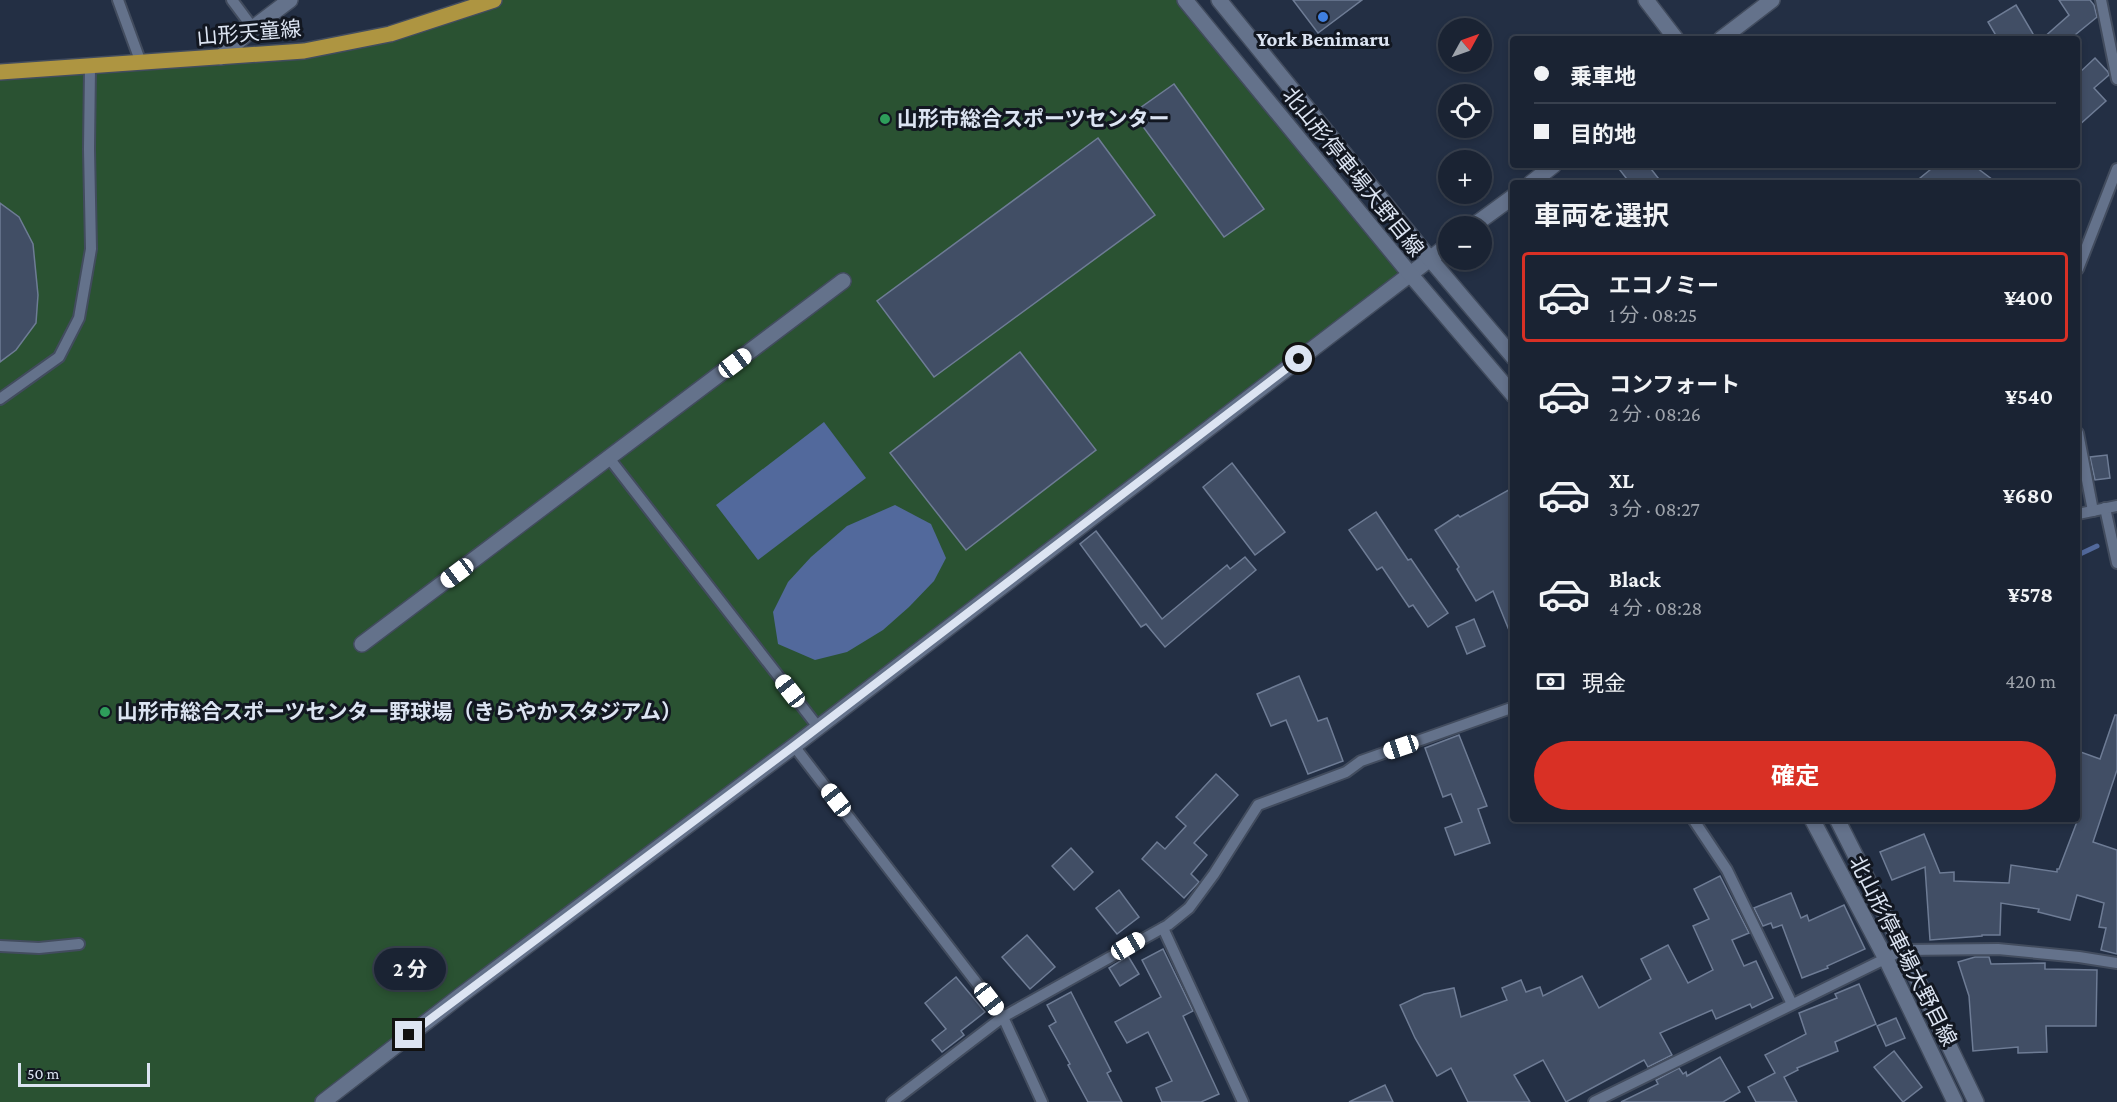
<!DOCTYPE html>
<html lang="ja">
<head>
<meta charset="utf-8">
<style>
  :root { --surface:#1a2333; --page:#272f3f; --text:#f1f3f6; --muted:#9fa4ac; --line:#38404e; --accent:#d93025 }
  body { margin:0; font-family:"Crimson Pro","Noto Sans JP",serif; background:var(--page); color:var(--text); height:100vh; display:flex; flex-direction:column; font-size:22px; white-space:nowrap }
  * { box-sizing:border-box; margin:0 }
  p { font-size:20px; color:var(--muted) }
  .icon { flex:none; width:33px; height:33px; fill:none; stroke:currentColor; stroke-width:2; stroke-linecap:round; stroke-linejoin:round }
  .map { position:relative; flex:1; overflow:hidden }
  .side { position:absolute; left:1510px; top:180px; width:570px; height:642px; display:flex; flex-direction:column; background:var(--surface); border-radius:6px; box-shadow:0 3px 9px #0003,0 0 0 2px var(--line) }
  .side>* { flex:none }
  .hud { position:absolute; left:1510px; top:36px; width:570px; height:132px; border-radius:6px; box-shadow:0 3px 9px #0003,0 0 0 2px var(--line); display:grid; align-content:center; height:132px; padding:0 24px; background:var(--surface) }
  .needle { width:39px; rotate:50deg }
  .fabs { position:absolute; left:1438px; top:18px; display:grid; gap:12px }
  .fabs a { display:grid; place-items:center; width:54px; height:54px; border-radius:50%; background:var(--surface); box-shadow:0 3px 9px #0003,0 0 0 2px var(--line); font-size:30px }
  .scale { position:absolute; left:18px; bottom:15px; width:132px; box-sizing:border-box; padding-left:6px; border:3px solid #dce4f2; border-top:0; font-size:16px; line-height:21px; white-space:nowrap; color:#dce4f2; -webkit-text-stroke:4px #121721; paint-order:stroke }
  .end { position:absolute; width:27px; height:27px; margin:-14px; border:8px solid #dce4f2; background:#111; box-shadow:0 0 0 3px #111 }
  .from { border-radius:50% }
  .bubble { position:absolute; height:42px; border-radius:21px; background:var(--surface); box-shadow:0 3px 9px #0003,0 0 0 2px var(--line); font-size:20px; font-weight:700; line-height:42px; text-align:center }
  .car { position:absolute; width:18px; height:36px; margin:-18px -9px; border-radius:8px; box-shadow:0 0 4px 2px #0007; background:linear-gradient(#fff 24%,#345 0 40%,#fff 0 76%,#345 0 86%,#fff 0) }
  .hud b { display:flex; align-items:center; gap:21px; height:57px; font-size:22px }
  .hud b+b { border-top:2px solid var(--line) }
  .hud i { width:15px; height:15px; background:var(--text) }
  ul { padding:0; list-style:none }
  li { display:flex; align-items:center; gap:18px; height:90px; margin:0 12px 9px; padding:0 12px; border:3px solid transparent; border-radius:6px }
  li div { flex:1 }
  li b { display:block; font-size:22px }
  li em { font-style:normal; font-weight:700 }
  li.selected { border-color:var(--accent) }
  li>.icon { width:54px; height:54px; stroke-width:1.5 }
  h2 { padding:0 24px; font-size:27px; line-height:72px }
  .pay { display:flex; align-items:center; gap:15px; height:66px; padding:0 24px; font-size:22px }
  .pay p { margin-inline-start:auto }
  .button { display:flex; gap:12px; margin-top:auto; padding:12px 24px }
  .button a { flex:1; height:69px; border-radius:36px; background:var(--accent); color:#fff; font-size:24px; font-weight:700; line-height:69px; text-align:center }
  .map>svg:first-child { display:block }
  .green { fill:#2a5232 }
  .water { fill:#52699c }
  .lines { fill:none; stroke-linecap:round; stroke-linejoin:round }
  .stream { stroke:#52699c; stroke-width:5 }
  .building { fill:#414e65; stroke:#6e7c95; stroke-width:1.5 }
  .service-casing { stroke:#424c5e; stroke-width:14 }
  .minor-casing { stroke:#424c5e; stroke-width:18 }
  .tertiary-casing { stroke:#424c5e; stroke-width:18 }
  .secondary-casing { stroke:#424c5e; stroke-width:18 }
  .primary-casing { stroke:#424c5e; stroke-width:18 }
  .service { stroke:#64728b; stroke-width:10 }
  .minor { stroke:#64728b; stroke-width:15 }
  .tertiary { stroke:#64728b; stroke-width:15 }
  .secondary { stroke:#64728b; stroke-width:15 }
  .primary { stroke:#ae9541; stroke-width:15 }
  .route { stroke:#dce4f2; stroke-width:8 }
  .shop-dot { fill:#3f7fe0; stroke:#121721; stroke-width:2 }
  .leisure-dot { fill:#2e9e5b; stroke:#121721; stroke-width:2 }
  .labels { text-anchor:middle; stroke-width:6; stroke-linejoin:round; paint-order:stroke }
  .street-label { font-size:21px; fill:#dce4f2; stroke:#121721 }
  .poi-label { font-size:21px; font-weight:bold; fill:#dce4f2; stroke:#121721; text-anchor:start }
</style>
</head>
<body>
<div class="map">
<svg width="2117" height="1102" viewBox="0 0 2117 1102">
  <rect width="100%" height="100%" fill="#232f44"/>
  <polygon class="green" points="494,0 1185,0 1410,274 323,1102 0,1102 0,79 304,51"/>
  <g class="water">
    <polygon points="824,422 866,478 758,560 716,505"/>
    <polygon points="895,505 931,524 946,558 934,581 909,607 883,630 847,652 815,660 778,644 773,612 788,582 811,557 847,526"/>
  </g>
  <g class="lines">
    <polyline class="stream" points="2078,555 2097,546"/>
  </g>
  <g class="building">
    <polygon points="1293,0 1362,0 1318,33"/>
    <polygon points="2059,0 2090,0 2094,5 2097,17 2070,39 2042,39 2069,15"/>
    <polygon points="2016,5 2036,39 1998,39 1988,22"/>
    <polygon points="2095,58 2108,72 2109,75 2094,88 2106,101 2078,126 2078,74"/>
    <polygon points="1174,84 1264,209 1224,237 1133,113"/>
    <polygon points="1098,138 1155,215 934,377 877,301"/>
    <polygon points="1616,165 1648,165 1662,183 1630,183"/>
    <polygon points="1936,165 1973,165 1997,183 1914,183"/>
    <polygon points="0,203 19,217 33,244 38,295 36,323 16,350 0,362"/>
    <polygon points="1020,352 1096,450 966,550 890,453"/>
    <polygon points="2107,455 2110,478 2095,480 2090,457"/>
    <polygon points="1232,463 1285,532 1255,555 1203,487"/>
    <polygon points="1514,487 1514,639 1513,640 1493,591 1476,601 1457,569 1459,567 1435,530 1458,515 1460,517"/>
    <polygon points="1376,512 1408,560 1411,559 1448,613 1428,627 1413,605 1409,607 1382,567 1377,570 1349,530"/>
    <polygon points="1096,531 1162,619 1227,565 1230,569 1245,557 1256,570 1165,647 1146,624 1141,627 1080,544"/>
    <polygon points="1474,619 1485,646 1467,654 1456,627"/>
    <polygon points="1299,676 1318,721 1327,718 1343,761 1308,774 1286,720 1271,726 1257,694"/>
    <polygon points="2115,715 2117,715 2117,770 2093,842 2117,850 2117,954 2101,950 2106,928 2099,927 2104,903 2077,895 2070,920 2038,912 2039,909 2001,903 2000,935 1982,935 1982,936 1930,940 1925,867 1892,880 1880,852 1924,834 1940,873 1954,872 1954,881 2009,883 2011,865 2057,872 2057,869 2059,869 2078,819 2078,751 2100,759"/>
    <polygon points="1459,735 1487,806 1478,809 1490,843 1455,855 1445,828 1462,822 1451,794 1443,797 1425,748"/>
    <polygon points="1216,774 1238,795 1194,843 1207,855 1191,874 1199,882 1184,898 1142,859 1157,842 1165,849 1186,826 1176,817"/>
    <polygon points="1071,848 1093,872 1074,890 1052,866"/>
    <polygon points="1720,876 1749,933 1732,940 1744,966 1756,961 1773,998 1752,1008 1750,1004 1716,1019 1712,1010 1660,1033 1672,1055 1648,1067 1644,1060 1566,1102 1543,1060 1514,1075 1530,1102 1468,1102 1451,1068 1437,1076 1415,1038 1400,1005 1424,994 1454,988 1461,1017 1507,1000 1502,988 1521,980 1526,992 1540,987 1543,996 1582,976 1599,1008 1651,979 1641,959 1668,945 1688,983 1713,970 1693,926 1709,919 1694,889"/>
    <polygon points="1119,890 1139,917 1117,934 1096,908"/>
    <polygon points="1791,893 1801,918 1807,915 1809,921 1844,905 1865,949 1827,966 1828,968 1802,978 1782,925 1773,928 1771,923 1763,926 1754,908"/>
    <polygon points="1027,935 1055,967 1030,989 1002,957"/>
    <polygon points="1163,949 1193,1011 1183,1016 1219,1094 1201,1102 1162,1102 1156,1088 1172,1081 1148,1032 1127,1043 1115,1022 1161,997 1142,960"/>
    <polygon points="1128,956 1139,974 1120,986 1109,968"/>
    <polygon points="1975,957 1989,957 1991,964 2045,963 2045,969 2097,970 2096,1026 2046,1026 2047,1052 2018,1053 2018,1047 1973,1051 1969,996 1958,962"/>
    <polygon points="956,977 985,1012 961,1031 964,1035 942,1052 932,1040 946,1029 925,1003"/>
    <polygon points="1859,984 1876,1024 1835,1042 1838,1051 1797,1068 1798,1070 1784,1077 1797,1102 1756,1102 1748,1087 1775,1073 1765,1055 1806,1034 1799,1013 1837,998 1835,994"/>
    <polygon points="1071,992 1111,1071 1107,1073 1122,1102 1088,1102 1068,1065 1070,1064 1049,1026 1056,1022 1047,1005"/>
    <polygon points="1896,1018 1905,1038 1886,1046 1877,1026"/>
    <polygon points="1894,1051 1922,1087 1903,1102 1874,1067"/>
    <polygon points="1720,1057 1740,1092 1723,1102 1621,1102 1658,1084 1656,1080 1679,1068 1683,1074 1686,1072 1687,1076"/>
    <polygon points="1385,1085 1393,1102 1349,1102"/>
  </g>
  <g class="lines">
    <defs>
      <g id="service">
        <polyline points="118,0 141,63"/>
        <polyline points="232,0 253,28"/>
        <polyline points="2101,0 2117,79"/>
        <polyline points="2078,269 2117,169"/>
        <polyline points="0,399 59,357 79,318 91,249 89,149 90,67"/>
        <polyline points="2078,433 2093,511"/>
        <polyline points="609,458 818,727"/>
        <polyline points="2105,508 2117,563"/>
        <polyline points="2078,514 2117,506"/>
        <polyline points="794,746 1003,1017 1042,1102"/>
        <polyline points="1693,819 1727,870 1792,1004"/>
        <polyline points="1163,928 1243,1102"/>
        <polyline points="0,946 39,948 79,944"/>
        <polyline points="892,1102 1003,1017 1168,925 1189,908 1214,874 1258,805 1346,772 1361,761 1514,707"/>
        <polyline points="1594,1102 1903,950 1998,949 2079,957 2117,963"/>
      </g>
      <g id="minor">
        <polyline points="221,57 253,28 290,0"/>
        <polyline points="362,644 843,281"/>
        <polyline points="323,1102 460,996 794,746 1430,259"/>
      </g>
      <g id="tertiary">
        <polyline points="1646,0 1676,39"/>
        <polyline points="1721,39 1772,0"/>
        <polyline points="1531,183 1554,165"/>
        <polyline points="1473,226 1514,196"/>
        <polyline points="1430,259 1449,244"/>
      </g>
      <g id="secondary">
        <polyline points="1185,0 1410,274 1514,396"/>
        <polyline points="1219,0 1430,259 1514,358"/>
        <polyline points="1812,819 1886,959 1955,1102"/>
        <polyline points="1837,819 1903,950 1976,1102"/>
      </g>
      <polyline id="primary" points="0,72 304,51 390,34 494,0"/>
    </defs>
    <use href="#service" class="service-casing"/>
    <use href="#minor" class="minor-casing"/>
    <use href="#tertiary" class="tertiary-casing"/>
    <use href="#secondary" class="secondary-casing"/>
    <use href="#primary" class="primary-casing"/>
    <use href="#service" class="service"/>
    <use href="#minor" class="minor"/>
    <use href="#tertiary" class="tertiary"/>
    <use href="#secondary" class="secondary"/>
    <use href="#primary" class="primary"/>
  </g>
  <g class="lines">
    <polyline class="route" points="409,1035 794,746 1299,359"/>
  </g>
  <circle class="shop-dot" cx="1323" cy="17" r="6"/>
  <g class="leisure-dot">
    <circle cx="885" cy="119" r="6"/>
    <circle cx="105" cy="712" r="6"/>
  </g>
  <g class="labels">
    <g class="street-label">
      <text transform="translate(249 33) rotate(-5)" y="7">山形天童線</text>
      <text transform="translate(1353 172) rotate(51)" y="7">北山形停車場大野目線</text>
      <text transform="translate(1903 951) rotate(63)" y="7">北山形停車場大野目線</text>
    </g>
    <g class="poi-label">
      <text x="1323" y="46" text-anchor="middle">York Benimaru</text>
      <text x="897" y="126">山形市総合スポーツセンター</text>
      <text x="117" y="719">山形市総合スポーツセンター野球場（きらやかスタジアム）</text>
    </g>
  </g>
</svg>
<div class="fabs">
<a><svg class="needle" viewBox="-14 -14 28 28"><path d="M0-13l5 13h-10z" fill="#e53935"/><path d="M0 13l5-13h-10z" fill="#9fa4ac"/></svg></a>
<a><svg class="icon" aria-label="locate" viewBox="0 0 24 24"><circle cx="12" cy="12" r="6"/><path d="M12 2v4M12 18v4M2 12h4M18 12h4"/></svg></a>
<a>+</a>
<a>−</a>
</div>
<div class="scale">50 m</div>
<i class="end from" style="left:1299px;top:359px"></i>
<i class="end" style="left:409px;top:1035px"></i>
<div class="bubble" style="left:374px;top:948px;width:72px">2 分</div>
<i class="car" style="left:735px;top:363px;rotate:53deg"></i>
<i class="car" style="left:457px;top:573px;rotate:233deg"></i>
<i class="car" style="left:790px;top:691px;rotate:322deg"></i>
<i class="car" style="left:1401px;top:747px;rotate:251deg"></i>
<i class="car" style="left:836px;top:800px;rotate:322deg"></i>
<i class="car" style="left:1128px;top:946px;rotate:60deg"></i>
<i class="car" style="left:989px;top:999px;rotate:142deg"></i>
<div class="hud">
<b><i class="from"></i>乗車地</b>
<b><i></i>目的地</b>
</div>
<section class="side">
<h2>車両を選択</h2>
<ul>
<li class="selected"><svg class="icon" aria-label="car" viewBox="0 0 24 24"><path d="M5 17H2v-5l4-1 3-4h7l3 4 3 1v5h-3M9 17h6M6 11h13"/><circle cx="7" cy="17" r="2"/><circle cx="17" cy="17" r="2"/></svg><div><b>エコノミー</b><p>1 分 · 08:25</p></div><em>¥400</em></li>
<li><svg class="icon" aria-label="car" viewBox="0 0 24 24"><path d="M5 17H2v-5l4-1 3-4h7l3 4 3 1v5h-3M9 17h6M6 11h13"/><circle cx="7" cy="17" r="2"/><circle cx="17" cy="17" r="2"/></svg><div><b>コンフォート</b><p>2 分 · 08:26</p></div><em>¥540</em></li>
<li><svg class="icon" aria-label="car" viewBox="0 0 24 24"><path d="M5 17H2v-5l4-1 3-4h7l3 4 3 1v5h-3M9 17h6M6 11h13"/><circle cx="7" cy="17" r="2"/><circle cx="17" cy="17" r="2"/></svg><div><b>XL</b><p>3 分 · 08:27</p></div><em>¥680</em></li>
<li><svg class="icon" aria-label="car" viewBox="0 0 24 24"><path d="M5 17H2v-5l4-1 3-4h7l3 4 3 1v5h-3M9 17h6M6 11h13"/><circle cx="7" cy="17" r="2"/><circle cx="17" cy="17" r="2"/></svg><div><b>Black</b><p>4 分 · 08:28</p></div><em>¥578</em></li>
</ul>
<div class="pay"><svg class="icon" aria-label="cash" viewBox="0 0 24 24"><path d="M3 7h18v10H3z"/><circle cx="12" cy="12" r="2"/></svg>現金<p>420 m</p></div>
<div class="button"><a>確定</a></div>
</section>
</div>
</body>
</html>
